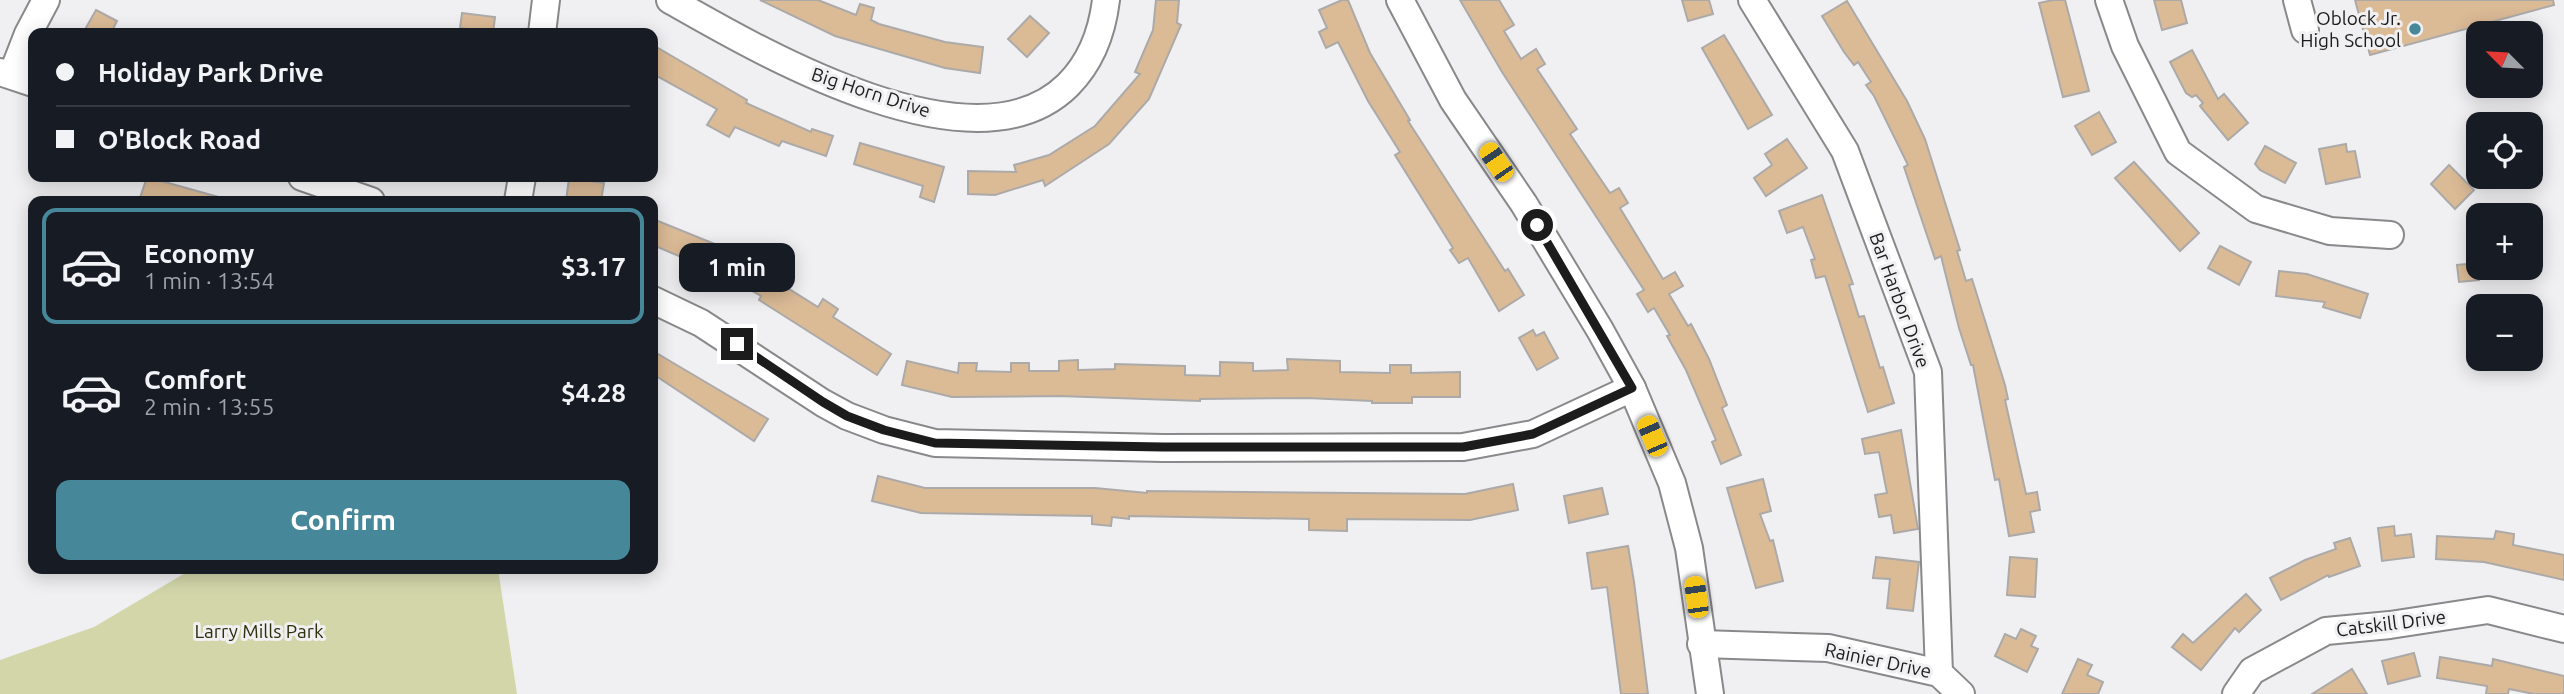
<!DOCTYPE html>
<html lang="en">
<head>
<meta charset="utf-8">
<style>
  :root { --surface:#171b24; --page:#20242c; --text:#f1f3f6; --muted:#9ea1a6; --line:#363941; --accent:#46889a }
  body { margin:0; font-family:Ubuntu,sans-serif; background:var(--page); color:var(--text); height:100vh; display:flex; flex-direction:column; font-size:26px; white-space:nowrap }
  * { box-sizing:border-box; margin:0 }
  p { font-size:23px; color:var(--muted) }
  .icon { flex:none; width:38px; height:38px; fill:none; stroke:currentColor; stroke-width:2; stroke-linecap:round; stroke-linejoin:round }
  .map { position:relative; flex:1; overflow:hidden }
  .details { position:absolute; left:28px; top:196px; width:630px; height:378px; display:flex; flex-direction:column; background:var(--surface); border-radius:14px; box-shadow:0 4px 18px #0003 }
  .details>* { flex:none }
  .hud { position:absolute; left:28px; top:28px; width:630px; height:154px; border-radius:14px; box-shadow:0 4px 18px #0003; display:grid; align-content:center; height:154px; padding:0 28px; background:var(--surface) }
  .needle { width:46px; rotate:294deg }
  .buttons { position:absolute; left:2466px; top:21px; display:grid; gap:14px }
  .buttons a { display:grid; place-items:center; width:77px; height:77px; border-radius:14px; background:var(--surface); box-shadow:0 4px 18px #0003; font-size:35px }
  .end { position:absolute; width:32px; height:32px; margin:-16px; border:9px solid #1c1c1c; background:#fff; box-shadow:0 0 0 4px #fff }
  .from { border-radius:50% }
  .bubble { position:absolute; height:49px; border-radius:14px; background:var(--surface); box-shadow:0 4px 18px #0003; font-size:23px; font-weight:700; line-height:49px; text-align:center }
  .car { position:absolute; width:21px; height:42px; margin:-21px -10px; border-radius:9px; box-shadow:0 0 5px 2px #0007; background:linear-gradient(#f5c518 24%,#345 0 40%,#f5c518 0 76%,#345 0 86%,#f5c518 0) }
  .hud b { display:flex; align-items:center; gap:24px; height:66px; font-size:26px }
  .hud b+b { border-top:2px solid var(--line) }
  .hud i { width:18px; height:18px; background:var(--text) }
  ul { padding:12px 0 0; list-style:none }
  li { display:flex; align-items:center; gap:21px; height:116px; margin:0 14px 10px; padding:0 14px; border:4px solid transparent; border-radius:14px }
  li div { flex:1 }
  li b { display:block; font-size:26px }
  li em { font-style:normal; font-weight:700 }
  li.selected { border-color:var(--accent) }
  li>.icon { width:63px; height:63px; stroke-width:1.5 }
  .action { display:flex; gap:14px; margin-top:auto; padding:14px 28px }
  .action a { flex:1; height:80px; border-radius:14px; background:var(--accent); color:#fff; font-size:28px; font-weight:700; line-height:80px; text-align:center }
  .map>svg:first-child { display:block }
  .green { fill:#d2d6a9 }
  .building { fill:#dbba96; stroke:#acaaa9; stroke-width:2 }
  .lines { fill:none; stroke-linecap:round; stroke-linejoin:round }
  .minor-casing { stroke:#89898b; stroke-width:30 }
  .minor { stroke:#fff; stroke-width:26 }
  .route { stroke:#1c1c1c; stroke-width:9 }
  .poi-dot { fill:#46889a; stroke:#f0f0f2; stroke-width:2.5 }
  .labels { text-anchor:middle; stroke-width:6; stroke-linejoin:round; paint-order:stroke }
  .poi-label { font-size:19px; fill:#1c1c1c; stroke:#f0f0f2; text-anchor:end }
  .street-label { font-size:19px; fill:#1c1c1c; stroke:#f0f0f2 }
  .park-label { font-size:19px; fill:#2e2f0b; stroke:#f0f0f2 }
</style>
</head>
<body>
<div class="map">
<svg width="2564" height="694" viewBox="0 0 2564 694">
  <rect width="100%" height="100%" fill="#f0f0f2"/>
  <polygon class="green" points="192,569 498,569 517,694 0,694 0,660 94,627"/>
  <g class="building">
    <polygon points="760,0 818,0 856,15 860,4 874,8 871,20 879,24 945,42 983,47 980,73 945,68 835,36"/>
    <polygon points="1156,0 1179,0 1177,23 1181,25 1149,99 1109,144 1045,186 1043,180 995,195 968,194 968,171 1016,172 1014,165 1049,155 1095,126 1140,74 1135,72 1153,30"/>
    <polygon points="1342,0 1348,0 1370,53 1410,120 1408,121 1505,271 1508,269 1524,295 1499,311 1468,258 1459,263 1450,250 1453,248 1395,155 1400,152 1368,101 1338,42 1326,48 1319,32 1327,28 1319,10"/>
    <polygon points="1460,0 1499,0 1514,25 1504,31 1521,59 1536,49 1545,64 1537,69 1577,129 1570,134 1610,193 1619,188 1628,203 1620,208 1663,279 1675,272 1683,286 1669,294 1688,326 1691,324 1709,359 1727,405 1722,408 1741,455 1721,464 1712,442 1716,440 1686,370 1667,336 1670,335 1654,308 1648,312 1637,294 1644,290 1502,72"/>
    <polygon points="1682,0 1709,0 1713,14 1688,21"/>
    <polygon points="2053,0 2065,0 2089,91 2063,97 2039,3"/>
    <polygon points="2154,0 2181,0 2187,23 2162,30"/>
    <polygon points="2355,0 2553,0 2554,5 2370,55"/>
    <polygon points="1847,1 1907,101 1925,139 1960,250 1957,251 1966,281 1972,279 2005,385 2008,399 2005,400 2026,494 2037,492 2040,510 2030,512 2034,532 2009,536 1999,479 1995,480 1973,365 1971,365 1959,328 1941,256 1935,259 1904,167 1908,165 1874,96 1866,85 1871,82 1858,62 1854,65 1844,52 1822,16"/>
    <polygon points="96,10 117,21 111,33 83,33"/>
    <polygon points="462,13 495,17 493,33 467,33 468,29 460,28"/>
    <polygon points="1030,16 1049,33 1027,57 1008,39"/>
    <polygon points="1724,35 1772,115 1748,129 1702,48"/>
    <polygon points="653,45 747,100 746,103 811,132 812,129 833,136 826,156 782,141 779,146 735,127 729,137 707,125 717,109 653,74"/>
    <polygon points="2192,50 2218,99 2224,94 2248,123 2228,140 2200,106 2203,103 2196,95 2192,97 2186,93 2170,62"/>
    <polygon points="2099,112 2116,142 2092,155 2075,126"/>
    <polygon points="1787,139 1807,168 1766,196 1754,178 1772,165 1765,154"/>
    <polygon points="860,143 944,167 934,202 920,197 923,186 854,164"/>
    <polygon points="2346,144 2347,152 2355,151 2360,177 2326,184 2319,149"/>
    <polygon points="2265,146 2296,163 2285,183 2260,170 2255,164"/>
    <polygon points="2134,162 2199,233 2180,251 2115,178"/>
    <polygon points="2449,165 2474,190 2455,209 2431,184"/>
    <polygon points="147,177 222,198 221,201 139,201"/>
    <polygon points="569,178 604,183 601,201 566,201"/>
    <polygon points="1822,195 1853,284 1849,285 1859,317 1864,316 1880,368 1883,367 1894,403 1868,412 1825,276 1816,278 1811,260 1815,259 1803,227 1787,233 1779,211"/>
    <polygon points="653,219 722,247 818,307 823,299 838,309 833,317 891,354 877,375 759,300 761,296 696,260 695,263 653,245"/>
    <polygon points="2220,246 2251,262 2239,285 2208,268"/>
    <polygon points="2477,263 2479,280 2459,282 2457,265"/>
    <polygon points="2279,271 2307,274 2368,294 2360,318 2323,307 2325,302 2276,296"/>
    <polygon points="1533,330 1536,336 1544,332 1558,358 1537,370 1519,338"/>
    <polygon points="653,351 768,419 754,441 653,374"/>
    <polygon points="1287,359 1340,361 1340,372 1390,373 1390,365 1411,365 1411,373 1460,372 1460,397 1412,397 1412,403 1372,403 1372,401 1307,398 1200,399 1200,401 1059,396 952,397 902,385 907,361 958,373 959,363 977,363 976,371 1011,372 1011,363 1029,363 1029,371 1059,371 1059,361 1078,360 1078,370 1115,369 1115,364 1185,366 1185,375 1220,376 1220,362 1253,363 1253,371 1288,370"/>
    <polygon points="1901,430 1918,529 1894,533 1891,515 1879,517 1875,495 1887,493 1879,452 1865,454 1862,439"/>
    <polygon points="878,476 925,488 1095,488 1147,493 1147,491 1465,494 1513,484 1518,510 1470,520 1347,519 1347,531 1309,530 1309,519 1129,516 1129,519 1112,517 1111,526 1092,524 1092,516 921,513 872,501"/>
    <polygon points="1763,479 1771,511 1760,514 1770,541 1773,540 1783,581 1756,588 1727,488"/>
    <polygon points="1602,488 1608,514 1569,523 1564,496"/>
    <polygon points="2394,526 2395,536 2411,534 2414,557 2382,561 2378,528"/>
    <polygon points="2496,531 2514,534 2513,545 2564,555 2564,580 2484,562 2436,559 2437,536 2494,539"/>
    <polygon points="2350,538 2360,566 2329,577 2328,575 2281,600 2270,578 2305,560 2336,549 2334,543"/>
    <polygon points="1628,546 1634,582 1648,694 1621,694 1607,587 1592,589 1587,553"/>
    <polygon points="1876,557 1919,562 1913,611 1887,608 1890,579 1873,578"/>
    <polygon points="2010,557 2037,559 2035,597 2007,595"/>
    <polygon points="2246,594 2261,610 2239,632 2235,628 2201,670 2172,647 2183,634 2193,643"/>
    <polygon points="2021,629 2036,636 2031,646 2038,649 2027,672 1995,656 2005,634 2016,639"/>
    <polygon points="2414,653 2420,676 2388,684 2382,661"/>
    <polygon points="2440,657 2492,666 2493,659 2564,676 2564,694 2534,694 2509,689 2508,694 2486,694 2487,686 2437,678"/>
    <polygon points="2078,659 2092,665 2087,675 2103,682 2098,694 2062,694"/>
    <polygon points="2352,669 2367,694 2312,694"/>
  </g>
  <g class="lines">
    <defs>
      <g id="minor">
        <path d="M670,0C761,52 975,177 1068,85C1091,62 1102,33 1106,0"/>
        <polyline points="1400,0 1453,100 1524,204 1600,330 1632,388"/>
        <polyline points="1752,0 1845,151 1928,372 1939,673"/>
        <polyline points="2109,0 2125,46 2178,152 2256,209 2330,231 2390,235"/>
        <polyline points="2297,0 2305,30"/>
        <polyline points="542,33 546,0"/>
        <polyline points="0,72 33,83"/>
        <polyline points="12,75 28,34 46,0"/>
        <polyline points="302,177 371,201"/>
        <polyline points="518,201 522,177"/>
        <polyline points="653,300 701,323 823,403 847,416 884,430 935,443 1163,448 1463,447 1533,434 1632,388 1672,483 1689,548 1710,694"/>
        <polyline points="1701,644 1828,648 1939,673 1961,694"/>
        <polyline points="2236,694 2252,671 2326,631 2390,625 2488,610 2564,629"/>
      </g>
    </defs>
    <use href="#minor" class="minor-casing"/>
    <use href="#minor" class="minor"/>
  </g>
  <g class="lines">
    <polyline class="route" points="737,344 823,402 847,416 884,430 935,443 1163,447 1463,447 1533,434 1632,388 1537,225"/>
  </g>
  <circle class="poi-dot" cx="2415" cy="29" r="7"/>
  <g class="labels">
    <g class="poi-label">
      <text x="2401" y="25">Oblock Jr.<tspan x="2401" dy="22">High School</tspan></text>
    </g>
    <g class="street-label">
      <text transform="translate(871 92) rotate(18)" y="7">Big Horn Drive</text>
      <text transform="translate(1900 300) rotate(70)" y="7">Bar Harbor Drive</text>
      <text transform="translate(2391 623) rotate(-7)" y="7">Catskill Drive</text>
      <text transform="translate(1878 660) rotate(12)" y="7">Rainier Drive</text>
    </g>
    <g class="park-label">
      <text x="259" y="638">Larry Mills Park</text>
    </g>
  </g>
</svg>
<div class="buttons">
<a><svg class="needle" viewBox="-14 -14 28 28"><path d="M0-13l5 13h-10z" fill="#e53935"/><path d="M0 13l5-13h-10z" fill="#9ea1a6"/></svg></a>
<a><svg class="icon" aria-label="locate" viewBox="0 0 24 24"><circle cx="12" cy="12" r="6"/><path d="M12 2v4M12 18v4M2 12h4M18 12h4"/></svg></a>
<a>+</a>
<a>−</a>
</div>
<i class="end from" style="left:1537px;top:225px"></i>
<i class="end" style="left:737px;top:344px"></i>
<div class="bubble" style="left:679px;top:243px;width:116px">1 min</div>
<i class="car" style="left:1496px;top:162px;rotate:326deg"></i>
<i class="car" style="left:1652px;top:436px;rotate:337deg"></i>
<i class="car" style="left:1696px;top:597px;rotate:352deg"></i>
<div class="hud">
<b><i class="from"></i>Holiday Park Drive</b>
<b><i></i>O'Block Road</b>
</div>
<section class="details">
<ul>
<li class="selected"><svg class="icon" aria-label="car" viewBox="0 0 24 24"><path d="M5 17H2v-5l4-1 3-4h7l3 4 3 1v5h-3M9 17h6M6 11h13"/><circle cx="7" cy="17" r="2"/><circle cx="17" cy="17" r="2"/></svg><div><b>Economy</b><p>1 min · 13:54</p></div><em>$3.17</em></li>
<li><svg class="icon" aria-label="car" viewBox="0 0 24 24"><path d="M5 17H2v-5l4-1 3-4h7l3 4 3 1v5h-3M9 17h6M6 11h13"/><circle cx="7" cy="17" r="2"/><circle cx="17" cy="17" r="2"/></svg><div><b>Comfort</b><p>2 min · 13:55</p></div><em>$4.28</em></li>
</ul>
<div class="action"><a>Confirm</a></div>
</section>
</div>
</body>
</html>
